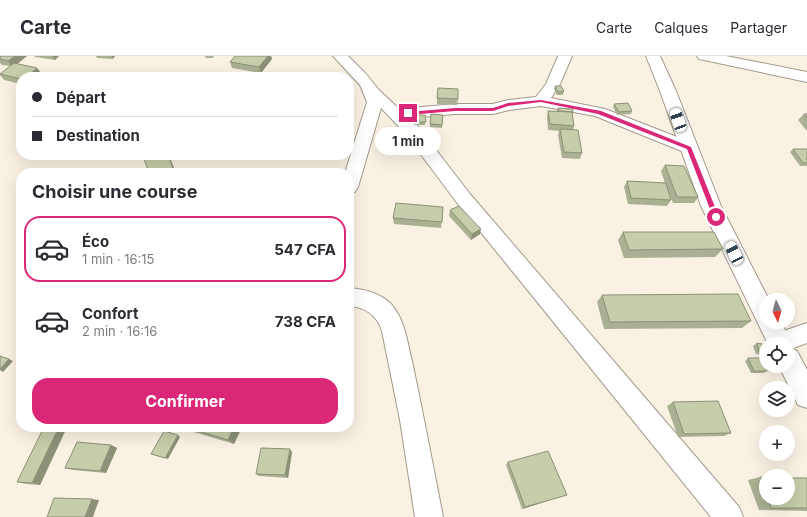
<!DOCTYPE html>
<html lang="fr">
<head>
<meta charset="utf-8">
<style>
  :root { --surface:#fff; --page:#f7f7f7; --text:#2b2b33; --muted:#7c7c81; --line:#e1e1e2; --accent:#db2777 }
  body { margin:0; font-family:Inter,sans-serif; background:var(--page); color:var(--text); height:100vh; display:flex; flex-direction:column; font-size:15px; white-space:nowrap }
  * { box-sizing:border-box; margin:0 }
  p { font-size:13px; color:var(--muted) }
  .icon { flex:none; width:22px; height:22px; fill:none; stroke:currentColor; stroke-width:2; stroke-linecap:round; stroke-linejoin:round }
  .map { position:relative; flex:1; overflow:hidden }
  .drawer { position:absolute; left:16px; top:112px; width:338px; height:264px; display:flex; flex-direction:column; background:var(--surface); border-radius:16px; box-shadow:0 4px 16px #0002 }
  .drawer>* { flex:none }
  .guide { position:absolute; left:16px; top:16px; width:338px; height:88px; border-radius:16px; box-shadow:0 4px 16px #0002; display:grid; align-content:center; height:88px; padding:0 16px; background:var(--surface) }
  .needle { width:26px; rotate:175deg }
  .controls { position:absolute; left:759px; top:237px; display:grid; gap:8px }
  .controls a { display:grid; place-items:center; width:36px; height:36px; border-radius:50%; background:var(--surface); box-shadow:0 4px 16px #0002; font-size:20px }
  .end { position:absolute; width:18px; height:18px; margin:-9px; border:5px solid #db2777; background:#fff; box-shadow:0 0 0 2px #fff }
  .from { border-radius:50% }
  .bubble { position:absolute; height:28px; border-radius:14px; background:var(--surface); box-shadow:0 4px 16px #0002; font-size:13px; font-weight:700; line-height:28px; text-align:center }
  .car { position:absolute; width:12px; height:24px; margin:-12px -6px; border-radius:5px; box-shadow:0 0 3px 1px #0007; background:linear-gradient(#fff 24%,#345 0 40%,#fff 0 76%,#345 0 86%,#fff 0) }
  .guide b { display:flex; align-items:center; gap:14px; height:38px; font-size:15px }
  .guide b+b { border-top:1px solid var(--line) }
  .guide i { width:10px; height:10px; background:var(--text) }
  ul { padding:0; list-style:none }
  li { display:flex; align-items:center; gap:12px; height:66px; margin:0 8px 6px; padding:0 8px; border:2px solid transparent; border-radius:16px }
  li div { flex:1 }
  li b { display:block; font-size:15px }
  li em { font-style:normal; font-weight:700 }
  li.current { border-color:var(--accent) }
  li>.icon { width:36px; height:36px; stroke-width:1.5 }
  h2 { padding:0 16px; font-size:18px; line-height:48px }
  .cta { display:flex; gap:8px; margin-top:auto; padding:8px 16px }
  .cta a { flex:1; height:46px; border-radius:16px; background:var(--accent); color:#fff; font-size:16px; font-weight:700; line-height:46px; text-align:center }
  header { display:flex; align-items:center; gap:24px; box-sizing:border-box; height:56px; padding:0 20px; background:var(--surface); border-bottom:1px solid var(--line) }
  header strong { font-size:19px }
  nav { display:flex; gap:22px; margin-inline-start:auto; font-size:14px }
  .map>svg:first-child { display:block }
  .lines { fill:none; stroke-linecap:round; stroke-linejoin:round }
  .minor-casing { stroke:#a19a8c; stroke-width:2 }
  .major-casing { stroke:#a19a8c; stroke-width:2 }
  .minor { fill:#fff; fill-rule:evenodd }
  .major { fill:#fff; fill-rule:evenodd }
  .wall { fill:#aab092 }
  .shaded-wall { fill:#8b9077 }
  .building { fill:#c6cdaa; stroke:#8b9077 }
  .route { fill:#db2777 }
</style>
</head>
<body>
<header>
<strong>Carte</strong>
<nav><a>Carte</a><a>Calques</a><a>Partager</a></nav>
</header>
<div class="map">
<svg width="807" height="461" viewBox="0 0 807 461">
  <rect width="100%" height="100%" fill="#f9f2e3"/>
  <g class="lines">
    <defs>
      <g id="minor">
        <polygon points="333,0 348,0 366,18 378,33 399,53 455,48 493,48 508,44 536,41 546,28 558,0 572,0 560,28 551,42 605,53 695,88 697,92 695,96 689,98 595,60 541,50 509,54 493,58 455,58 409,62 416,68 470,138 739,451 743,461 711,461 458,148 404,76 381,52 358,131 355,136 349,137 349,117 345,117 367,46 360,29"/>
        <path d="M349,232C364,233 380,237 391,248C405,264 407,285 412,305C423,357 433,409 443,461H415L400,364L382,275C377,259 365,251 349,250Z"/>
        <polygon points="807,267 807,287 788,294 788,288 770,288 769,286 772,279"/>
      </g>
      <g id="major">
        <polygon points="646,0 660,0 676,35 721,150 769,244 766,244 766,266 781,266 792,288 790,292 797,295 807,314 807,352 798,349 779,310 788,310 788,288 768,288 701,150 660,35"/>
        <polygon points="697,0 726,0 807,16 807,26 704,4 699,3"/>
      </g>
    </defs>
    <use href="#minor" class="minor-casing"/>
    <use href="#major" class="major-casing"/>
    <use href="#minor" class="minor"/>
    <use href="#major" class="major"/>
  </g>
  <g class="wall">
    <polygon points="1,0 27,0 17,8 42,18 21,21 21,28 4,24 0,19 0,18 10,10 2,9 0,7 0,1"/>
    <polygon points="35,0 59,0 55,4 35,1"/>
    <polygon points="96,0 115,0 113,3 97,2"/>
    <polygon points="205,0 214,0 213,2 206,2"/>
    <polygon points="235,0 271,0 272,3 261,17 232,12 230,6"/>
    <polygon points="555,30 564,35 563,39 557,39 554,33"/>
    <polygon points="437,42 458,43 457,49 437,48"/>
    <polygon points="614,48 632,55 631,58 617,59 613,51"/>
    <polygon points="558,52 573,57 572,59 574,70 573,74 582,97 580,103 562,102 558,79 559,75 548,74 547,61 548,55 557,55"/>
    <polygon points="431,58 443,59 442,72 430,71"/>
    <polygon points="804,58 807,58 807,74 806,74 798,64"/>
    <rect x="414" y="59" width="11" height="10"/>
    <polygon points="793,93 807,93 807,110 800,110 790,96"/>
    <polygon points="665,109 698,141 694,147 673,147 667,132 671,144 667,150 628,148 624,131 627,125 665,127 661,115"/>
    <polygon points="443,151 441,172 394,168 393,162"/>
    <polygon points="450,154 480,178 471,184 449,160"/>
    <polygon points="623,176 723,193 715,201 624,202 618,184"/>
    <polygon points="602,239 751,265 742,272 604,273 597,246"/>
    <polygon points="757,287 766,289 766,299 756,298 753,290"/>
    <polygon points="748,302 762,304 766,302 766,310 778,310 780,315 776,317 766,315 764,317 751,317 745,305"/>
    <polygon points="673,346 731,377 724,380 678,381 667,350"/>
    <polygon points="67,371 40,429 26,428 17,426"/>
    <polygon points="177,371 242,371 234,388"/>
    <polygon points="111,389 117,392 106,417 73,414 65,412"/>
    <polygon points="292,396 288,422 259,420 256,418"/>
    <polygon points="508,406 567,439 563,440 522,453 506,409"/>
    <polygon points="760,421 766,421 766,442 788,442 807,422 807,455 759,454 748,424"/>
  </g>
  <g class="shaded-wall">
    <polygon points="15,0 27,0 13,11 8,5"/>
    <polygon points="52,0 59,0 55,4"/>
    <polygon points="112,0 115,0 113,3"/>
    <polygon points="268,0 271,0 272,3 261,17 259,11"/>
    <polygon points="37,12 42,18 38,21 26,21"/>
    <polygon points="168,99 170,102 176,117 169,117"/>
    <polygon points="481,173 480,178 471,184 472,178"/>
    <polygon points="9,303 13,305 3,316 0,314 0,313"/>
    <polygon points="59,371 67,371 40,429 32,427"/>
    <polygon points="234,371 242,371 234,388 228,384"/>
    <polygon points="178,379 180,381 168,403 165,402"/>
    <polygon points="111,389 117,392 106,417 100,415"/>
    <polygon points="290,393 292,396 288,422 285,419"/>
    <polygon points="567,439 563,440 522,453 525,451"/>
    <polygon points="92,443 99,444 93,461 85,461"/>
  </g>
  <g class="building">
    <polygon points="1,0 15,0 8,5 0,3 0,1"/>
    <polygon points="235,0 268,0 259,11 230,6"/>
    <polygon points="14,7 37,12 26,21 21,21 21,23 0,18"/>
    <polygon points="555,30 561,30 564,35 558,36"/>
    <polygon points="438,32 458,33 458,43 437,42"/>
    <polygon points="628,47 632,55 619,56 614,48"/>
    <polygon points="558,52 573,53 573,57 572,57 572,56 559,55"/>
    <polygon points="548,55 572,56 574,70 550,68"/>
    <polygon points="431,58 443,59 442,69 430,68"/>
    <polygon points="804,58 807,58 807,62"/>
    <polygon points="414,59 425,59 426,66 414,66"/>
    <polygon points="560,73 578,74 582,97 564,96"/>
    <polygon points="793,93 807,93 807,107 803,107"/>
    <polygon points="158,99 168,99 174,115 169,117 149,117 144,103"/>
    <polygon points="665,109 684,110 698,141 677,141"/>
    <polygon points="627,125 666,127 671,144 631,142"/>
    <polygon points="396,147 443,151 442,166 393,162"/>
    <polygon points="459,150 481,173 472,178 450,154"/>
    <polygon points="623,176 714,176 723,193 629,194"/>
    <polygon points="738,238 751,265 610,266 602,239"/>
    <polygon points="757,287 766,289 766,297 759,296"/>
    <polygon points="0,300 9,303 0,313"/>
    <polygon points="748,302 761,302 767,315 754,315"/>
    <polygon points="768,310 778,310 780,315 770,313"/>
    <polygon points="718,345 731,377 684,378 673,346"/>
    <polygon points="44,371 59,371 32,427 17,426"/>
    <polygon points="185,371 234,371 228,384"/>
    <polygon points="164,375 178,379 165,402 151,398"/>
    <polygon points="77,386 111,389 100,415 65,412"/>
    <polygon points="261,392 290,393 285,419 256,418"/>
    <polygon points="548,395 567,439 525,451 508,406"/>
    <polygon points="760,421 766,421 766,438"/>
    <polygon points="788,422 807,422 807,452 771,452 768,442 788,442"/>
    <polygon points="54,442 92,443 85,461 47,461"/>
  </g>
  <polygon class="route" points="541,44 601,55 691,91 719,161 718,163 714,163 713,161 687,93 598,58 541,46 508,50 493,55 455,55 408,59 406,57 408,56 455,52 493,52 508,47"/>
</svg>
<div class="controls">
<a><svg class="needle" viewBox="-14 -14 28 28"><path d="M0-13l5 13h-10z" fill="#e53935"/><path d="M0 13l5-13h-10z" fill="#7c7c81"/></svg></a>
<a><svg class="icon" aria-label="locate" viewBox="0 0 24 24"><circle cx="12" cy="12" r="6"/><path d="M12 2v4M12 18v4M2 12h4M18 12h4"/></svg></a>
<a><svg class="icon" aria-label="layers" viewBox="0 0 24 24"><path d="M12 4l9 5-9 5-9-5zM3 14l9 5 9-5"/></svg></a>
<a>+</a>
<a>−</a>
</div>
<i class="end from" style="left:716px;top:161px"></i>
<i class="end" style="left:408px;top:57px"></i>
<div class="bubble" style="left:375px;top:71px;width:66px">1 min</div>
<i class="car" style="left:678px;top:64px;rotate:340deg"></i>
<i class="car" style="left:734px;top:197px;rotate:333deg"></i>
<div class="guide">
<b><i class="from"></i>Départ</b>
<b><i></i>Destination</b>
</div>
<section class="drawer">
<h2>Choisir une course</h2>
<ul>
<li class="current"><svg class="icon" aria-label="car" viewBox="0 0 24 24"><path d="M5 17H2v-5l4-1 3-4h7l3 4 3 1v5h-3M9 17h6M6 11h13"/><circle cx="7" cy="17" r="2"/><circle cx="17" cy="17" r="2"/></svg><div><b>Éco</b><p>1 min · 16:15</p></div><em>547 CFA</em></li>
<li><svg class="icon" aria-label="car" viewBox="0 0 24 24"><path d="M5 17H2v-5l4-1 3-4h7l3 4 3 1v5h-3M9 17h6M6 11h13"/><circle cx="7" cy="17" r="2"/><circle cx="17" cy="17" r="2"/></svg><div><b>Confort</b><p>2 min · 16:16</p></div><em>738 CFA</em></li>
</ul>
<div class="cta"><a>Confirmer</a></div>
</section>
</div>
</body>
</html>
